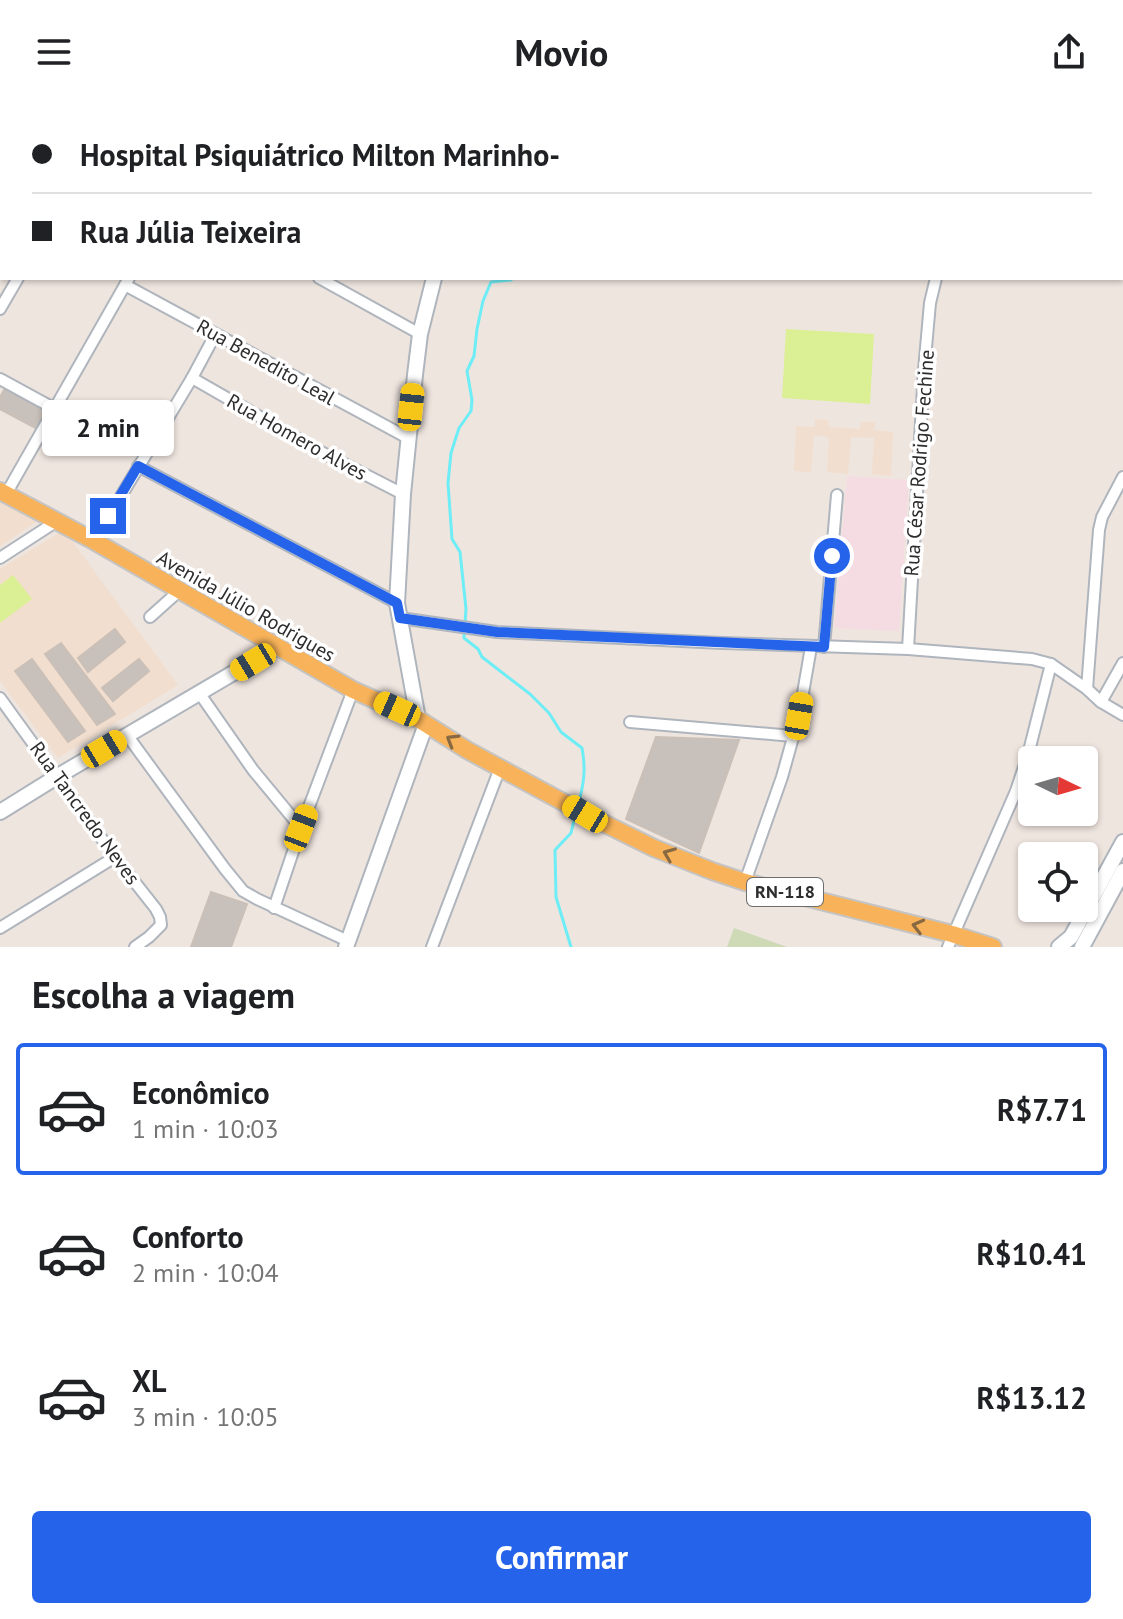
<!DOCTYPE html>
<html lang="pt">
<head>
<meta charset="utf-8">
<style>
  :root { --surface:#fff; --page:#f6f6f6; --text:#202124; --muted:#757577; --line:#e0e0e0; --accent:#2563eb }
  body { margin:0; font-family:"PT Sans",sans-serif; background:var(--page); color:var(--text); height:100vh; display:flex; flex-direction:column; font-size:30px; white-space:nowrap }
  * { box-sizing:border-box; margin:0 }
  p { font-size:26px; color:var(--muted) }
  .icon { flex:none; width:44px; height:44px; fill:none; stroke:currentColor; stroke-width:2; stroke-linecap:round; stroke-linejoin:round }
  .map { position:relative; height:843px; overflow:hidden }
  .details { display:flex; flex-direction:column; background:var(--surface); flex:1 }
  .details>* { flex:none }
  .banner { position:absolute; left:0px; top:0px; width:1124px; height:176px; box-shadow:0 2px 6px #0004; display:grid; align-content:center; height:176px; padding:0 32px; background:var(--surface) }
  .needle { width:52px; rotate:95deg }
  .tools { position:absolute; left:1018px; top:642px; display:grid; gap:16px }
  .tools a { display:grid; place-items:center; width:80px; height:80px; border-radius:8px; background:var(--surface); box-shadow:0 2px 6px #0004; font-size:40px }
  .end { position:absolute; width:36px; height:36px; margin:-18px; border:10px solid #2563eb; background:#fff; box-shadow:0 0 0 4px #fff }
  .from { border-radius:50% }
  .bubble { position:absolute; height:56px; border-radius:8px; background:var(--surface); box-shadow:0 2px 6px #0004; font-size:26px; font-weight:800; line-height:56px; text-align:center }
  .car { position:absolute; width:24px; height:48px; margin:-24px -12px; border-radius:10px; box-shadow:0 0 6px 2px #0007; background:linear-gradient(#f5c518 24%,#345 0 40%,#f5c518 0 76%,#345 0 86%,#f5c518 0) }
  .banner b { display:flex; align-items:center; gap:28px; height:76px; font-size:30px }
  .banner b+b { border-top:2px solid var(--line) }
  .banner i { width:20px; height:20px; background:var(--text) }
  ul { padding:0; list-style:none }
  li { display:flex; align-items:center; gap:24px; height:132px; margin:0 16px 12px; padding:0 16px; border:4px solid transparent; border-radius:8px }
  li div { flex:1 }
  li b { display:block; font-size:30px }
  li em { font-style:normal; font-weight:800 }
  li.active { border-color:var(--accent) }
  li>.icon { width:72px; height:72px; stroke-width:1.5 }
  h2 { padding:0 32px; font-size:36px; line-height:96px }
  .cta { display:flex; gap:16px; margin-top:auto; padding:16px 32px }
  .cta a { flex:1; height:92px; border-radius:8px; background:var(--accent); color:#fff; font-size:32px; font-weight:800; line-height:92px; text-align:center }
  header { display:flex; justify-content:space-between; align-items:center; height:104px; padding:0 32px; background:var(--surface); font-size:36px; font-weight:800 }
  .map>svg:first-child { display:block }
  .education { fill:#f1dece }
  .medical { fill:#f5dce2 }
  .cemetery { fill:#cedab5 }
  .pitch { fill:#dbef94 }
  .water { fill:#6dedf5 }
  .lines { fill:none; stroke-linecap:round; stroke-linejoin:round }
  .stream { stroke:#6dedf5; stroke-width:3 }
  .building { fill:#c8c0ba; stroke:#cbc0b8; stroke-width:2 }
  .street-casing { stroke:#afb5bd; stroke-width:14 }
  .secondary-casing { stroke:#afb5bd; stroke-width:18 }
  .primary-casing { stroke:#c4c4c4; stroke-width:20 }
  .street { stroke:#fff; stroke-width:10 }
  .secondary { stroke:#fff; stroke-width:14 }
  .primary { stroke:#f8b35a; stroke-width:16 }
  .oneway { stroke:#886941 }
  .route { stroke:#2563eb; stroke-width:10 }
  .labels { text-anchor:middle; stroke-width:7; stroke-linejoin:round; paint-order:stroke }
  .shield { fill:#fff; stroke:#6c6c6c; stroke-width:2 }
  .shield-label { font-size:18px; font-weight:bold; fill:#2d2d2d }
  .street-label { font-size:20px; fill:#2d2d2d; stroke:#fff }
</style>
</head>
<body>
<header><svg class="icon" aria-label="menu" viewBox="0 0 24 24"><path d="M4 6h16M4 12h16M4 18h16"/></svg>Movio<svg class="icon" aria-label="share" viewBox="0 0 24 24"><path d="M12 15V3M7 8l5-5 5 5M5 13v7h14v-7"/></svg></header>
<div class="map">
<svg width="1123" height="843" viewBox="0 0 1123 843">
  <rect width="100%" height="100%" fill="#efe5df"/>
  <g class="education">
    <polygon points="815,315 828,316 829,323 860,325 861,318 875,318 874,326 893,328 891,372 872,370 874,334 851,333 848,370 827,368 829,333 814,331 811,368 794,367 796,322 815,323"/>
    <polygon points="0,388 45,412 0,442"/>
    <polygon points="64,426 178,581 58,654 0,577 0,465"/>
  </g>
  <polygon class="medical" points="847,372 909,376 899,527 834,524"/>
  <polygon class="cemetery" points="734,824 787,843 727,843"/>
  <g class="pitch">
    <polygon points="786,225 874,230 870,300 782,294"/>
    <polygon points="13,471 32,495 0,519 0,481"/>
  </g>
  <polygon class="water" points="30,0 509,0 507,2 34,2"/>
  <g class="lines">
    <g class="stream">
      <polyline points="465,519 466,505 460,448 452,435 448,379 451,349 459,324 471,307 472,296 467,267 474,252 477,225 483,197 491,178 511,176 512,174"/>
      <path d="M464,526V534L478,545L482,553L530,590L549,609L561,628L582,644C586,665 584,680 578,701"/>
      <polyline points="571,843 556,793 555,746 571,729 575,712"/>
    </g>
  </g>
  <g class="building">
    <polygon points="7,281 50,305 39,326 0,305 0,293"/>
    <polygon points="115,525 125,538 88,568 78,554"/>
    <polygon points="61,539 115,610 97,621 45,550"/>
    <polygon points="32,555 85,627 68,638 15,567"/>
    <polygon points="139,555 149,567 113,597 102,584"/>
    <polygon points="656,633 739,636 699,749 626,715"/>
    <polygon points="211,788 247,800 231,843 191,843"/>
  </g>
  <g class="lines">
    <defs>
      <g id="street">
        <polyline points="826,0 829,2"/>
        <polyline points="1041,0 1044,2"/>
        <polyline points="914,2 915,0"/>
        <polyline points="1008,2 1009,0"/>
        <polyline points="1104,2 1105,0"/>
        <polyline points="1122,47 1123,48"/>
        <polyline points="0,58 2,59"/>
        <polyline points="1122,152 1123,150"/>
        <polyline points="1122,165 1123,166"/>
        <polyline points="319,174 420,230"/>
        <polyline points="125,181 408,334"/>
        <polyline points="0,205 18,174"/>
        <polyline points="192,274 323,349 403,390"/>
        <polyline points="0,275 55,305"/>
        <polyline points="138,362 397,499"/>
        <polyline points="6,390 129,174"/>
        <polyline points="94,437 192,274 215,231"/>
        <polyline points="0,454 57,417"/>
        <polyline points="150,513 179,487"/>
        <polyline points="400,514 497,528 722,539 908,545 1032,555 1051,560 1087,585 1101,598 1123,611"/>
        <polyline points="824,543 837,391"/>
        <polyline points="908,545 924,266 930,199 936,174"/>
        <polyline points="1087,585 1099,426 1102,413 1123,373"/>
        <polyline points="200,590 253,666 301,724"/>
        <polyline points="0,594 115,753 156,805 160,813 161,821 149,833 135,843"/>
        <polyline points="1101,598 1123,559"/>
        <polyline points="630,618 793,632"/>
        <polyline points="127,631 225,765 243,787 257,795 348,837"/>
        <polyline points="745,778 782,673 799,612 811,543"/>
        <polyline points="274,804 301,724 353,586"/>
        <polyline points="0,824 115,753"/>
        <polyline points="432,843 500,664"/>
        <polyline points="948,843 1016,687 1028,651 1051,560"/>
      </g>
      <g id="secondary">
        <polyline points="517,2 518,0"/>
        <polyline points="418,615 397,499 403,390 415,271 420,230 434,174"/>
        <polyline points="0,708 58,672 279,542"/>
        <polyline points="346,843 426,620"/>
        <polyline points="1059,843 1071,833 1123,738"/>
        <polyline points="1082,843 1123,767"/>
      </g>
      <polyline id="primary" points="0,387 94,437 353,586 418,615 467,646 585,710 654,744 712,767 745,778 952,830 993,843"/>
    </defs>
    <use href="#street" class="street-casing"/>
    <use href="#secondary" class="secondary-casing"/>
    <use href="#primary" class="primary-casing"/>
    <use href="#street" class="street"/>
    <use href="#secondary" class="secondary"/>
    <use href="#primary" class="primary"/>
  </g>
  <defs><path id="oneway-chevron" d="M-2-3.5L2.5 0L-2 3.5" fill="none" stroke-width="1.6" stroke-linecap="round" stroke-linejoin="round" transform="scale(2)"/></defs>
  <g class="oneway">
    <use href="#oneway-chevron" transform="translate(452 636) rotate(-149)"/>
    <use href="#oneway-chevron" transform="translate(669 750) rotate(-158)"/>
    <use href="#oneway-chevron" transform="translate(918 822) rotate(-166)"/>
  </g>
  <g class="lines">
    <polyline class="route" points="108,412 138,362 397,499 400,514 497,528 824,543 832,452"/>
  </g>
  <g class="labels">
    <rect class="shield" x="747" y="774" width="76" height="28" rx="6"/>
    <g class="shield-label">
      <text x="785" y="794">RN-118</text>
    </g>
    <g class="street-label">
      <text transform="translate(266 258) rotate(29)" y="7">Rua Benedito Leal</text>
      <text transform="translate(297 333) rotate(29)" y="7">Rua Homero Alves</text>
      <text transform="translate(919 359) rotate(-86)" y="7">Rua César Rodrigo Fechine</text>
      <text transform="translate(246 502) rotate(30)" y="7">Avenida Júlio Rodrigues</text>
      <text transform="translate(85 709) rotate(54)" y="7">Rua Tancredo Neves</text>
    </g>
  </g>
</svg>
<div class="tools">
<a><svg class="needle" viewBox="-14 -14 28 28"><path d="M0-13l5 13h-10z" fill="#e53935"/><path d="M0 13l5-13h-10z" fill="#757577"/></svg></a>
<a><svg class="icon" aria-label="locate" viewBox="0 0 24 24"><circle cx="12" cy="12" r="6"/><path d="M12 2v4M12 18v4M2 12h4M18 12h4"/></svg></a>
</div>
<i class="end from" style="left:832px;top:452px"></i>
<i class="end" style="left:108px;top:412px"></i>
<div class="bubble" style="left:42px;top:296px;width:132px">2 min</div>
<i class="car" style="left:411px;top:303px;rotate:6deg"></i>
<i class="car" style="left:253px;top:558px;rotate:239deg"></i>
<i class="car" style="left:397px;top:605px;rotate:294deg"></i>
<i class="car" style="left:799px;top:612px;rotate:10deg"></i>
<i class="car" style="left:104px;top:645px;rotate:59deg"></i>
<i class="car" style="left:585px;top:710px;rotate:301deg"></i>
<i class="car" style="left:301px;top:724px;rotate:21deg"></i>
<div class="banner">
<b><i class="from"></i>Hospital Psiquiátrico Milton Marinho-</b>
<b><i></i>Rua Júlia Teixeira</b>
</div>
</div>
<section class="details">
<h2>Escolha a viagem</h2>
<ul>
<li class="active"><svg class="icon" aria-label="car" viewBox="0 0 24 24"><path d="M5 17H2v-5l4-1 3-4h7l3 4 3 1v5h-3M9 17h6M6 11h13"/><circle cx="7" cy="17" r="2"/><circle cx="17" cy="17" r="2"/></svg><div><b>Econômico</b><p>1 min · 10:03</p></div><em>R$7.71</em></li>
<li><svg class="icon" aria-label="car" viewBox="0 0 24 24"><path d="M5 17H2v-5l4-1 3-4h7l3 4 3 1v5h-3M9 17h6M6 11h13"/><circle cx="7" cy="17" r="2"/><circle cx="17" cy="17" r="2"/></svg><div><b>Conforto</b><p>2 min · 10:04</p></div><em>R$10.41</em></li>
<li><svg class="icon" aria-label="car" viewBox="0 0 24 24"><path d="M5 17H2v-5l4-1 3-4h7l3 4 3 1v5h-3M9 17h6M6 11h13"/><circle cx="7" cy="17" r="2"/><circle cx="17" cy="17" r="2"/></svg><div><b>XL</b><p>3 min · 10:05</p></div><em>R$13.12</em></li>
</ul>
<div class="cta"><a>Confirmar</a></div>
</section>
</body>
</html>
